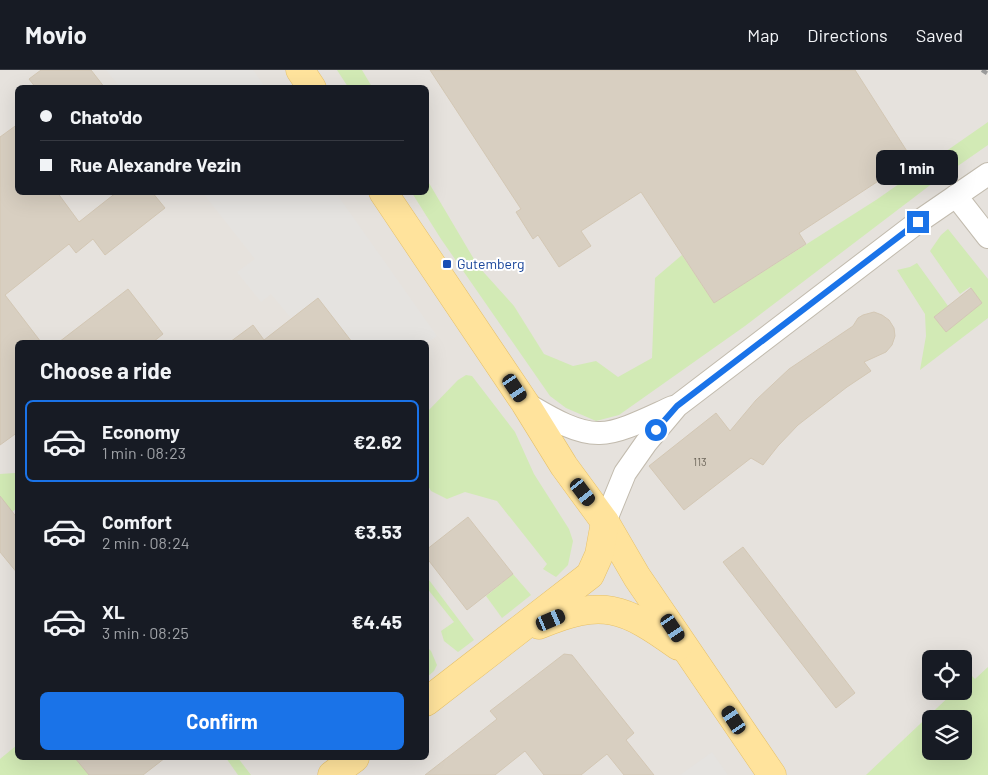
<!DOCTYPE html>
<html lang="en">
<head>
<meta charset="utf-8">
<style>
  :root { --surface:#171b24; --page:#242831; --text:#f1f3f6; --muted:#9ea1a6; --line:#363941; --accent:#1a73e8 }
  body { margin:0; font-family:Barlow,sans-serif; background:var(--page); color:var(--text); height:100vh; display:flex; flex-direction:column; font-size:19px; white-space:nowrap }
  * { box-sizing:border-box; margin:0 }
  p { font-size:16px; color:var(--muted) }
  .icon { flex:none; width:28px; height:28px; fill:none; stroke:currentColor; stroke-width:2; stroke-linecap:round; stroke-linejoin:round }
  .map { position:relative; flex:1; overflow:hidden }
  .details { position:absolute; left:15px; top:270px; width:414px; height:420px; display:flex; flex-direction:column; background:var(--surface); border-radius:8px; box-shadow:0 5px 20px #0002 }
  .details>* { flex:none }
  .banner { position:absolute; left:15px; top:15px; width:414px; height:110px; border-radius:8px; box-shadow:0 5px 20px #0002; display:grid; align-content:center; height:110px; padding:0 25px; background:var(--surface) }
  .controls { position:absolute; left:922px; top:580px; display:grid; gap:10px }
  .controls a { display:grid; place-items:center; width:50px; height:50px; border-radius:8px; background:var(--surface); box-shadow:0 5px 20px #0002; font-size:25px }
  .end { position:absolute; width:22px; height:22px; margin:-11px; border:6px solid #1a73e8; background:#fff; box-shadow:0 0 0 2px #fff }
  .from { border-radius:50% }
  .bubble { position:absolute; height:35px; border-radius:8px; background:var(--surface); box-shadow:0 5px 20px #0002; font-size:16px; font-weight:700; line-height:35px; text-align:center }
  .car { position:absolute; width:15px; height:30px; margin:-15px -8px; border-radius:6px; box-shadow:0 0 4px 1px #0007; background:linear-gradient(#222 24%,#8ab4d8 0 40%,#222 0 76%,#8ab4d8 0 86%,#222 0) }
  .banner b { display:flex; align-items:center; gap:18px; height:48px; font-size:19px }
  .banner b+b { border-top:1px solid var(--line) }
  .banner i { width:12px; height:12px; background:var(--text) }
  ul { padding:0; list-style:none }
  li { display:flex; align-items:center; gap:15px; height:82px; margin:0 10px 8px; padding:0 15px; border:2px solid transparent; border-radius:8px }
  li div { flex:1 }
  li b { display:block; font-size:19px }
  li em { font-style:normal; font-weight:700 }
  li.on { border-color:var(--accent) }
  li>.icon { width:45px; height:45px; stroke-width:1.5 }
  h2 { padding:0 25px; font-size:22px; line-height:60px }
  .primary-button { display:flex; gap:10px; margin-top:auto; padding:10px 25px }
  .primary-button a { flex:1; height:58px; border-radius:8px; background:var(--accent); color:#fff; font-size:20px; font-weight:700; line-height:58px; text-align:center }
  header { display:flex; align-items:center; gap:30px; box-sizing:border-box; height:70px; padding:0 25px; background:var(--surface); border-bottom:1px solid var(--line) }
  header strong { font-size:24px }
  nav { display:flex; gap:28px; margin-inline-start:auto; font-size:18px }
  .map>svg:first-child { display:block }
  .industrial { fill:#e6e2dd; fill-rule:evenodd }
  .green { fill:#d2eab5; fill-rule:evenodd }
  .parking { fill:#e5e3e0 }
  .building { fill:#d8cfc1; stroke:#d3c7b4 }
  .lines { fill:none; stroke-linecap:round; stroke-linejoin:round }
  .minor-casing { stroke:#c2bbae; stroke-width:24 }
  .major-casing { stroke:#e6c16a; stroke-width:29 }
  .minor { stroke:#fff; stroke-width:22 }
  .major { stroke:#ffe39c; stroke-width:28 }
  .rail { stroke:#9a9a9a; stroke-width:4; stroke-dasharray:6 6; stroke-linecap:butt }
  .route { stroke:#1a73e8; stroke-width:6 }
  .transit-dot { fill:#1a4fb4; stroke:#fff; stroke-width:2 }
  .labels { text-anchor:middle; stroke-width:4; stroke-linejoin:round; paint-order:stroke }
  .number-label { font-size:11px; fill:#6e675b }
  .transit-label { font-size:14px; fill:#164399; stroke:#fff; text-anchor:start }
</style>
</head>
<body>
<header>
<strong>Movio</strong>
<nav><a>Map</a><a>Directions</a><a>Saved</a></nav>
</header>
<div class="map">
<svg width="988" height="705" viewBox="0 0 988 705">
  <rect width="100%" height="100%" fill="#f6f3ec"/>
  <path class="industrial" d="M0,0H988V705H0ZM18,18H426V122H18ZM18,272H426V688H18ZM931,589H964V621H931ZM931,649H964V681H931Z"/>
  <g class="green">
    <polygon points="337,0 362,0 372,17 348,17"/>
    <polygon points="988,52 988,75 929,116 745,256 619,345 596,351 566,338 550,326 441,169 412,123 426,122 426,108 478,196 514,236 544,284 573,296 596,291 618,307 652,288 655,208 682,185 714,233 876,130"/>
    <polygon points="948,159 988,209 988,248 920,300 926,266 925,244 897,200 910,197 917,193 948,236 934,247 946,262 982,233 970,217 960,224 930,181 941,165"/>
    <polygon points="466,305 472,306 515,362 534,404 569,459 573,471 568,495 556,507 543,499 547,494 497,431 465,422 447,429 431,421 426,412 426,343 458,310"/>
    <polygon points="17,401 17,438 12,442 0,426 0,404 15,403"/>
    <polygon points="513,504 531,525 502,548 486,526"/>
    <polygon points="426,506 474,570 458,582 444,571 441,561 454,552 426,517"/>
    <polygon points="426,576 431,581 437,595 434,601 426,608"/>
    <path d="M988,597V705H866L955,621H964V613L972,606L975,609ZM931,649H964V681H931Z"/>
    <polygon points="17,675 18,688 75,688 89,705 0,705 0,689"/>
    <polygon points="226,688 238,688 251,705 238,705"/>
  </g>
  <g class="parking">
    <polygon points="106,0 253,0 265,17 120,17"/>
    <polygon points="203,123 336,123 437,266 426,274 426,272 352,272 318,228 291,248 271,224 261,232 237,202 255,189"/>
    <polygon points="712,682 728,705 680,705"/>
  </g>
  <g class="building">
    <polygon points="41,0 91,0 105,18 36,18 29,9"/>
    <polygon points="430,0 855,0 912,89 799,163 806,174 714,233 641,122 581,161 591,176 559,197 538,165 533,169 516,142 521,139"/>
    <polygon points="18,54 18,122 57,122 79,152 117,122 152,122 165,138 105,185 93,169 76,183 69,174 5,225 41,272 18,272 18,362 0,375 0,67"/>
    <polygon points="971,218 982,233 946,262 934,247"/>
    <polygon points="128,219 163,264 153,272 59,272"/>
    <polygon points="318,228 352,272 230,272 253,255 264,270"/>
    <polygon points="874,242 882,245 889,250 894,258 895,266 892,275 886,282 864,292 871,301 847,317 798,355 778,376 763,395 751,388 684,440 649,396 716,343 730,361 756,330 789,299 853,256 858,248 863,245"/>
    <polygon points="0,426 18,449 18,504 0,482"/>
    <polygon points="468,447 513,504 467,540 426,487 426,480"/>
    <polygon points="743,477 855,623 836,638 723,492"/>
    <polygon points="564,584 572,585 634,663 626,670 654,705 624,705 607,684 581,705 544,705 525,681 495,705 425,705 497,649 490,641"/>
    <polygon points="75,688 165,688 143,705 89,705"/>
  </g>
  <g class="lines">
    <defs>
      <g id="minor">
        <polyline points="956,126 988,167"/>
        <path d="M525,333C546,345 575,364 600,363C621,363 654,345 673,337"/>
        <polyline points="605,452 625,403 646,373 677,336 918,152 988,104"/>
      </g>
      <g id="major">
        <polyline points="300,0 312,18"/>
        <polyline points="383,122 525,333 564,396 605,452 637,507 772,705"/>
        <path d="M539,555C602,528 624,537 678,576"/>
        <polyline points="426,632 590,505 599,485 605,452"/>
        <polyline points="332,705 355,688"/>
      </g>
    </defs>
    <use href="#minor" class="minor-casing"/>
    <use href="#major" class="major-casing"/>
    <use href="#minor" class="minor"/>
    <use href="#major" class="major"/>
    <polyline class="rail" points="982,0 988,4"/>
  </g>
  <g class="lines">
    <polyline class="route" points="656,360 677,336 918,152"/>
  </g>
  <rect class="transit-dot" x="442" y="189" width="10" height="10" rx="2.5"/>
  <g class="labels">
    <g class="number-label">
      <text x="700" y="396">113</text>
    </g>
    <g class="transit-label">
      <text x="457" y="199">Gutemberg</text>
    </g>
  </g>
</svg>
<div class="controls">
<a><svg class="icon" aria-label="locate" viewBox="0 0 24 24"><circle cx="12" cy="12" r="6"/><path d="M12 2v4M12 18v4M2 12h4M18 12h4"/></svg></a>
<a><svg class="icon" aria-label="layers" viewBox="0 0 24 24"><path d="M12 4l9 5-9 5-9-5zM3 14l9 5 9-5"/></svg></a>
</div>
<i class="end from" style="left:656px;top:360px"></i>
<i class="end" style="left:918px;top:152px"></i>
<div class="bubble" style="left:876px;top:80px;width:82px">1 min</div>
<i class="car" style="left:515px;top:318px;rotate:146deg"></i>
<i class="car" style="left:583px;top:422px;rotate:143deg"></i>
<i class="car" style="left:551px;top:550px;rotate:67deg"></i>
<i class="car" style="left:673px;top:558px;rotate:146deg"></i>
<i class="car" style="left:734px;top:650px;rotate:327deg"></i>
<div class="banner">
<b><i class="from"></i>Chato'do</b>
<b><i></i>Rue Alexandre Vezin</b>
</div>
<section class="details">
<h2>Choose a ride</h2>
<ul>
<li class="on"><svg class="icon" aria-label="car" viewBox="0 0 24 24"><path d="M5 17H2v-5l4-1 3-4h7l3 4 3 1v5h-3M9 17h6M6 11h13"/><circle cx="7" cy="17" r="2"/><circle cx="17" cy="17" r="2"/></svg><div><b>Economy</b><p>1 min · 08:23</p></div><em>€2.62</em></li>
<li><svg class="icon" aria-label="car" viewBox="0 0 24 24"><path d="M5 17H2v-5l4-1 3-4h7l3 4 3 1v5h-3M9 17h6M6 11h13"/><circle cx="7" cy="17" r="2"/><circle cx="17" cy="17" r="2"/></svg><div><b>Comfort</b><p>2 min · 08:24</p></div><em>€3.53</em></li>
<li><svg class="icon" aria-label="car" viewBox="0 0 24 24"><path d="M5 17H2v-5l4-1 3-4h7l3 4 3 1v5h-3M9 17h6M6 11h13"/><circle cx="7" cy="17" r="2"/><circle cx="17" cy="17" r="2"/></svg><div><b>XL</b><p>3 min · 08:25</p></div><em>€4.45</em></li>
</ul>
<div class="primary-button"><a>Confirm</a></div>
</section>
</div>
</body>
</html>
